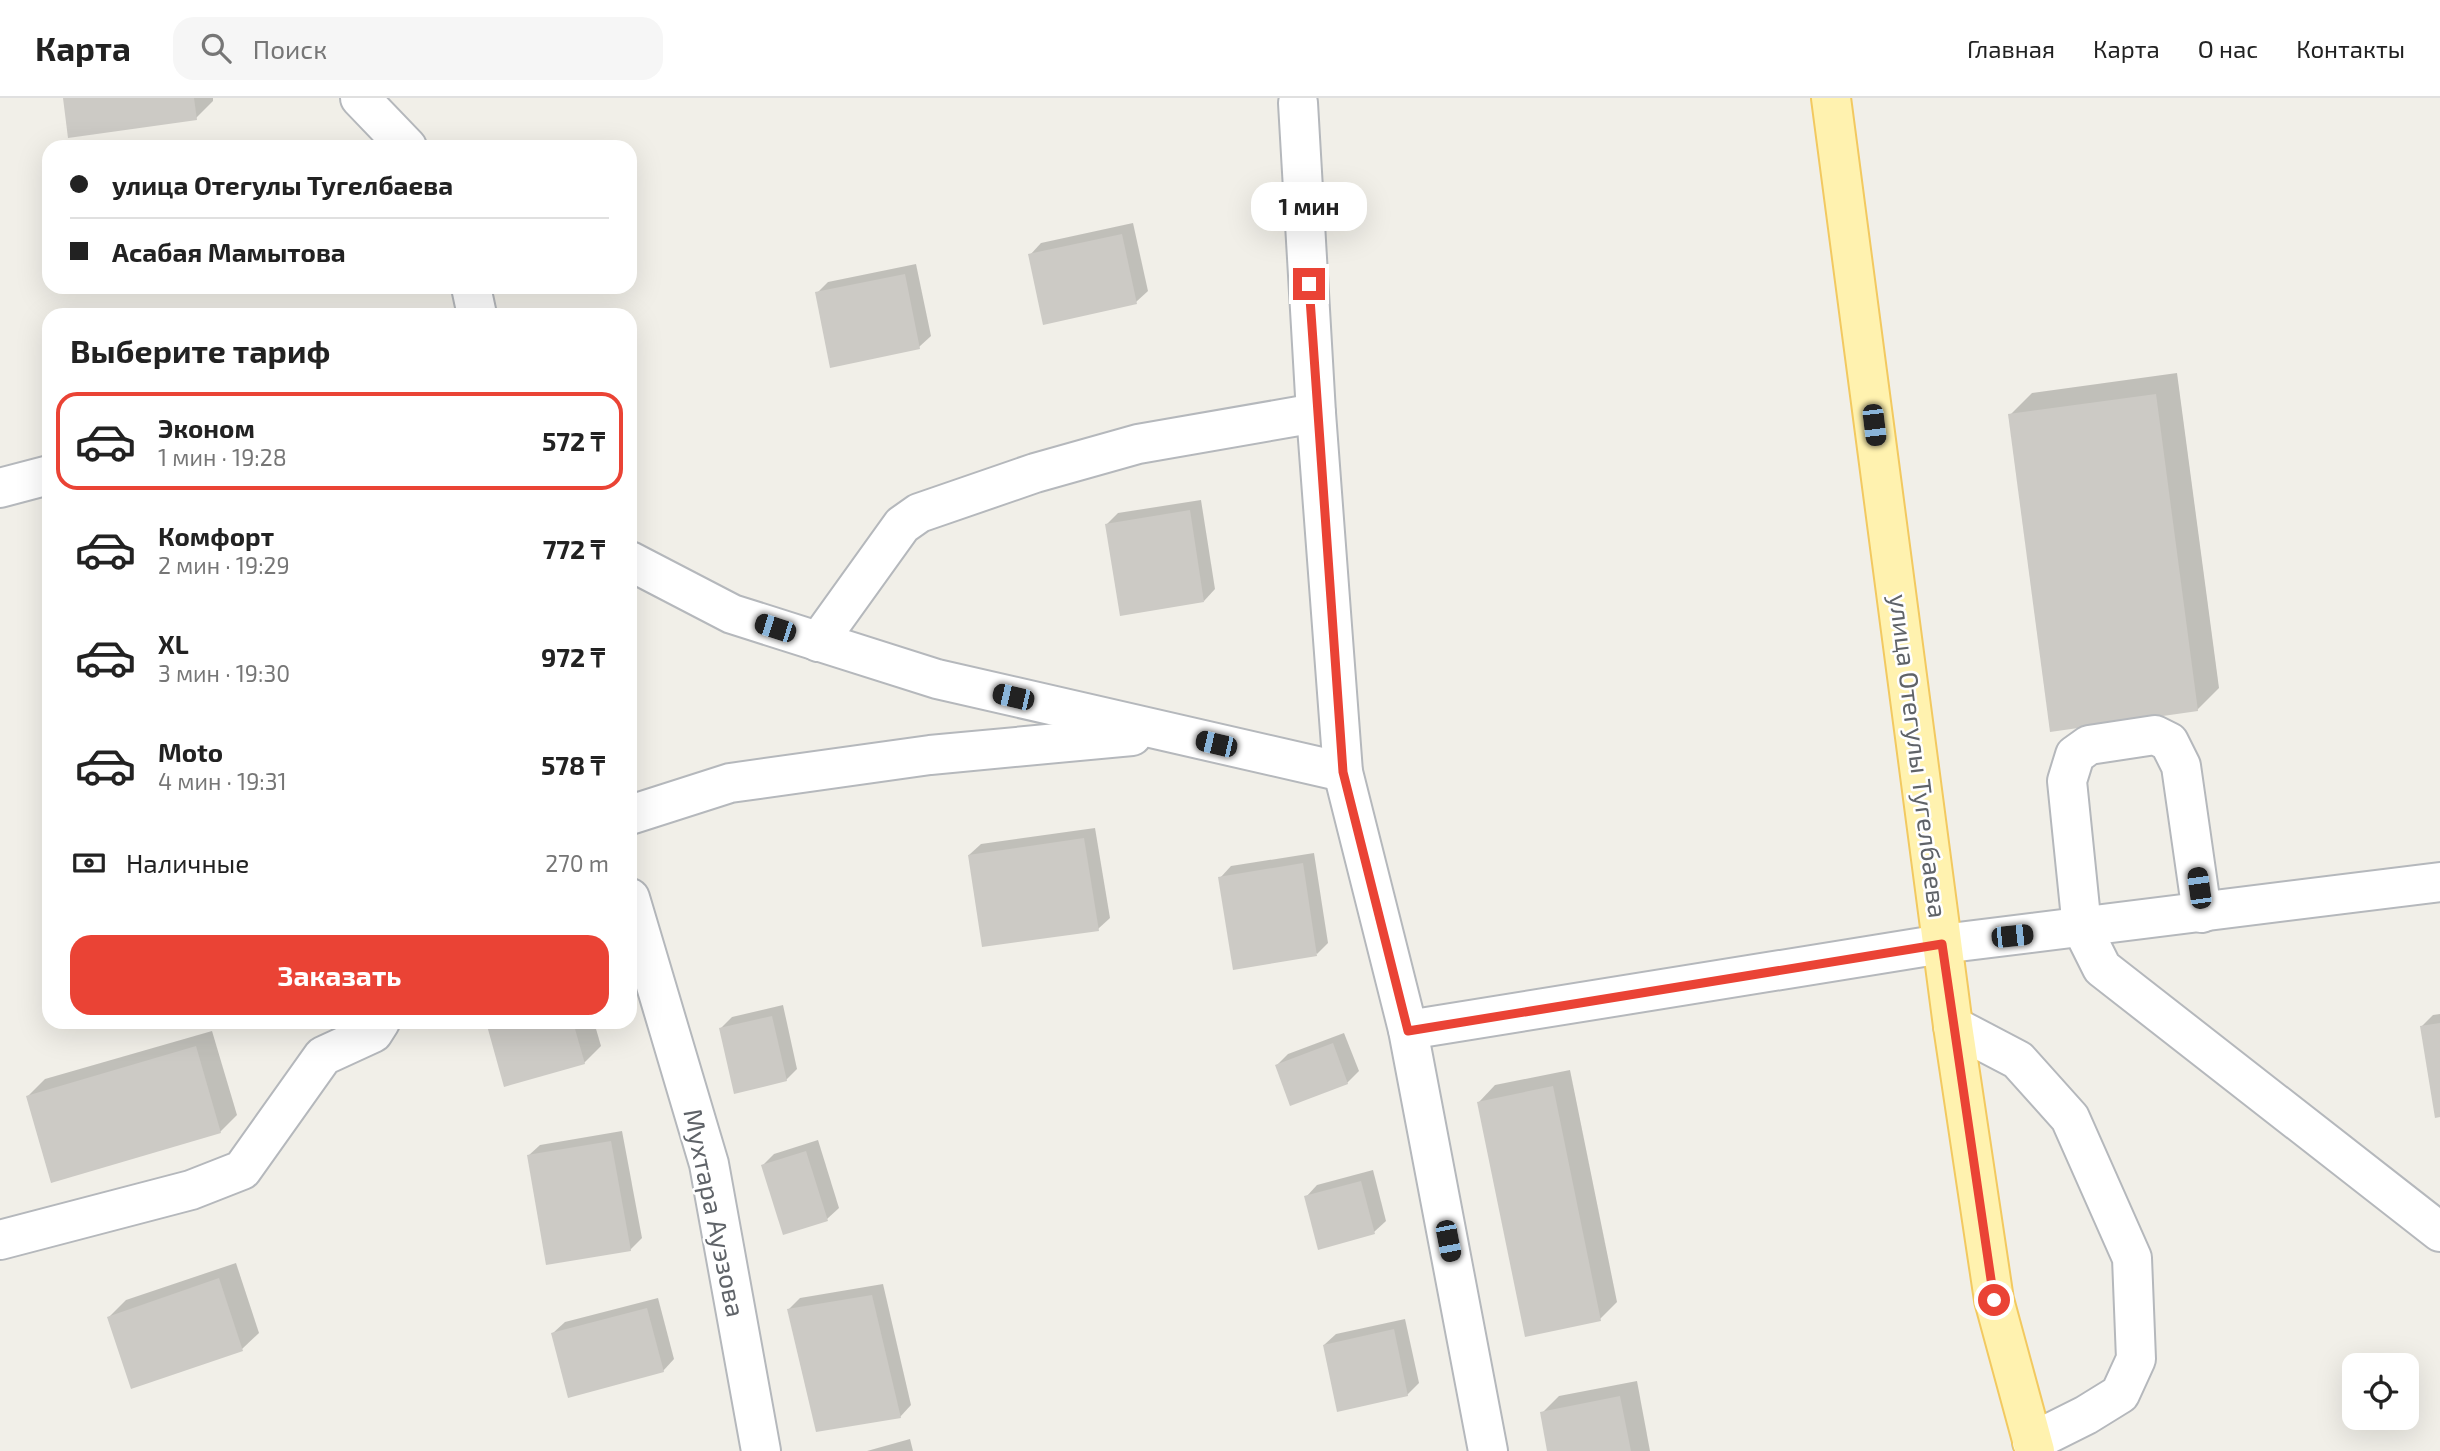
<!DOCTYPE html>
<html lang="ru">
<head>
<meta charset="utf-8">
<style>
  :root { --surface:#fff; --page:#f6f6f6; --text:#222; --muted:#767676; --line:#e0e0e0; --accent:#ea4335 }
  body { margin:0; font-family:"Exo 2",sans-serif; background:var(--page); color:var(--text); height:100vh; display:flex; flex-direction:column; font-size:26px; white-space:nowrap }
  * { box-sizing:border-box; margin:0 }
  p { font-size:23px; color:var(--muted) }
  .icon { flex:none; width:38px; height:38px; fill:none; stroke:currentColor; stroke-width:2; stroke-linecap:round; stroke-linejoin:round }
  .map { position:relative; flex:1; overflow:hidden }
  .side { position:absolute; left:42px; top:210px; width:595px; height:721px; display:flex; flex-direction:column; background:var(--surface); border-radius:21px; box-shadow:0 7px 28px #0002 }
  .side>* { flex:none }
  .top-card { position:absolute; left:42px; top:42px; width:595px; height:154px; border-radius:21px; box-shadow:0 7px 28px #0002; display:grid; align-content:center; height:154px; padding:0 28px; background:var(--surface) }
  .fabs { position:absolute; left:2342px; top:1255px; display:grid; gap:14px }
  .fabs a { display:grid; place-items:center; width:77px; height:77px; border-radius:14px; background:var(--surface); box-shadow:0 7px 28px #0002; font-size:35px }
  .end { position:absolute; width:32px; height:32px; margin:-16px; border:9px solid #ea4335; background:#fff; box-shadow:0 0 0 4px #fff }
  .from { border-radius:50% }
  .bubble { position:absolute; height:49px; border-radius:21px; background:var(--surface); box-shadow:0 7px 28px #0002; font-size:23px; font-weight:700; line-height:49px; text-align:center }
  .car { position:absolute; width:21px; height:42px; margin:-21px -10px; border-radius:9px; box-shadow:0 0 5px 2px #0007; background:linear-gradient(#222 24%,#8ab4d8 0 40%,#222 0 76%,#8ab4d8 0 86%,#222 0) }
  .top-card b { display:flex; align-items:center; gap:24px; height:66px; font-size:26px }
  .top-card b+b { border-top:2px solid var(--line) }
  .top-card i { width:18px; height:18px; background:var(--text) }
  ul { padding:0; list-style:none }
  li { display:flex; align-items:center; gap:21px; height:98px; margin:0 14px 10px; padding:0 14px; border:4px solid transparent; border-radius:21px }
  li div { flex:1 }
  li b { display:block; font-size:26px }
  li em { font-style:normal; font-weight:700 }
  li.on { border-color:var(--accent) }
  li>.icon { width:63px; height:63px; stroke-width:1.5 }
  h2 { padding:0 28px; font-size:32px; line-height:84px }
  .pay { display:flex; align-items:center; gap:18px; height:77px; padding:0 28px; font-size:26px }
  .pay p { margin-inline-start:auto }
  .action { display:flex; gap:14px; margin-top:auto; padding:14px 28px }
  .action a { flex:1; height:80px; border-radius:21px; background:var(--accent); color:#fff; font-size:28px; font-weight:700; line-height:80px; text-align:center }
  header { display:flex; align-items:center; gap:42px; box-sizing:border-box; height:98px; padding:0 35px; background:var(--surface); border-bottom:2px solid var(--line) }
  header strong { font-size:33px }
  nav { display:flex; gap:38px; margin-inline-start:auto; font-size:24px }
  .search { width:490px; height:63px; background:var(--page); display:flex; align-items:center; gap:18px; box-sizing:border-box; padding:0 24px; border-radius:21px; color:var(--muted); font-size:26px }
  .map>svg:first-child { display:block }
  .shadow { fill:#0003 }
  .building { fill:#cccac5 }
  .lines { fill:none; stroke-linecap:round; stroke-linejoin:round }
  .minor-casing { stroke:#b5b8bc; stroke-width:42 }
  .major-casing { stroke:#f2c960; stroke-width:42 }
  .minor { stroke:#fff; stroke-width:38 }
  .major { stroke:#fff2af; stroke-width:38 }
  .route { stroke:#ea4335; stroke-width:9 }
  .labels { text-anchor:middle; stroke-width:5; stroke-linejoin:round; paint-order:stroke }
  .street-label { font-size:26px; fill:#5f6368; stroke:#fff }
</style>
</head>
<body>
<header>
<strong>Карта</strong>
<div class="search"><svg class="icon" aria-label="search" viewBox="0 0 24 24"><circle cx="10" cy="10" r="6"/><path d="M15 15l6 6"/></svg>Поиск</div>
<nav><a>Главная</a><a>Карта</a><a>О нас</a><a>Контакты</a></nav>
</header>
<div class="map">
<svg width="2440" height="1353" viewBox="0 0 2440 1353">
  <rect width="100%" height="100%" fill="#f1efe8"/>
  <g class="shadow">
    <polygon points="64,0 213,0 213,3 196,20"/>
    <polygon points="1133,125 1148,193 1136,204 1030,157 1041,145"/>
    <polygon points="916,166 931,238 919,249 817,195 828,184"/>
    <polygon points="2177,275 2219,590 2197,612 2010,317 2032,295"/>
    <polygon points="1201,402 1215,491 1204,503 1107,426 1118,415"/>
    <polygon points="1095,730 1110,820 1098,831 969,757 981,746"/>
    <polygon points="1314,755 1328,845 1317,856 1220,780 1231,768"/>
    <polygon points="783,907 797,971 786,982 721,930 732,919"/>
    <polygon points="2440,916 2440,1018 2422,928 2433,917"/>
    <polygon points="488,924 594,924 601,948 584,965"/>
    <polygon points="212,933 237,1017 220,1034 28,998 45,981"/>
    <polygon points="1344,935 1359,973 1347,985 1277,967 1288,956"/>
    <polygon points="1570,972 1617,1204 1600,1221 1479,1004 1495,987"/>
    <polygon points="622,1033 642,1140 630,1152 528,1058 540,1047"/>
    <polygon points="818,1042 839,1110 827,1121 763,1067 774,1056"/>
    <polygon points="1373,1072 1386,1123 1374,1134 1306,1099 1317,1087"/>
    <polygon points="236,1165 259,1235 242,1251 109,1219 126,1202"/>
    <polygon points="883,1186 911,1307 900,1319 789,1211 800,1200"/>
    <polygon points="658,1200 674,1261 663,1273 553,1235 565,1224"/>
    <polygon points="1405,1221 1419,1285 1407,1297 1324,1247 1336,1236"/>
    <polygon points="1637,1283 1650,1353 1549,1353 1542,1315 1559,1298"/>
    <polygon points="910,1341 913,1353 867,1353"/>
  </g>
  <g class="building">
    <polygon points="63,0 194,0 197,22 68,40"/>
    <polygon points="1122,136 1137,206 1043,227 1028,156"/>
    <polygon points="905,176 920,251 830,270 815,194"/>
    <polygon points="2156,296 2198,613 2050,634 2008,316"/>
    <polygon points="1190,412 1204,504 1120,518 1105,426"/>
    <polygon points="1084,740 1099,833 982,849 968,757"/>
    <polygon points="1303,765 1317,858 1233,872 1218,779"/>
    <polygon points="772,918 787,983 734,996 719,930"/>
    <polygon points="486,924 573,924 585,966 504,989"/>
    <polygon points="2440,925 2440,1019 2435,1020 2420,928"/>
    <polygon points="1333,945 1348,986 1290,1008 1275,967"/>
    <polygon points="196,948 221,1035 51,1085 26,998"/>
    <polygon points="1553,988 1601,1223 1525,1239 1477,1004"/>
    <polygon points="611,1043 631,1153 546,1167 527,1057"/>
    <polygon points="806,1053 828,1123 783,1137 761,1067"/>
    <polygon points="1361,1083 1375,1136 1318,1152 1304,1098"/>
    <polygon points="219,1180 243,1253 131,1291 107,1219"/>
    <polygon points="872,1197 901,1320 816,1334 787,1211"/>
    <polygon points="647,1210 664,1274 568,1300 551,1235"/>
    <polygon points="1394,1231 1408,1298 1337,1314 1323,1247"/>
    <polygon points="1620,1298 1631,1353 1547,1353 1540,1314"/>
  </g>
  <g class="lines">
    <defs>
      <g id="minor">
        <polyline points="360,0 407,49"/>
        <polyline points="1298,5 1316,315 1343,674 1408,932 1488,1353"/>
        <polyline points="471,189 477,217"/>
        <polyline points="0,390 49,377"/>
        <polyline points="630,463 732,516 937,581 1343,674"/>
        <polyline points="818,544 902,427 919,415 1035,375 1138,346 1316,315"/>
        <polyline points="630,717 730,685 930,657 1132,638"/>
        <polyline points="630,800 709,1066 761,1353"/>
        <polyline points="2202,815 2181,668 2169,644 2155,637 2089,647 2075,657 2067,683 2082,830 2102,870 2440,1134"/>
        <polyline points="1953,928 2018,962 2070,1020 2132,1160 2136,1261 2120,1296 2086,1317 2032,1344"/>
        <polyline points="1408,932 1942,846 2440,784"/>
        <polyline points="0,1142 191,1092 242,1072 323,958 373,935 380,924"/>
      </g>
      <polyline id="major" points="1831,0 1953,928 1994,1202 2035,1353"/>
    </defs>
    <use href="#minor" class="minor-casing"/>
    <use href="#major" class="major-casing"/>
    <use href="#minor" class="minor"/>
    <use href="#major" class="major"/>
  </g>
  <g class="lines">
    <polyline class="route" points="1309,186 1343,674 1408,933 1942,846 1994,1202"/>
  </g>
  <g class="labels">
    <g class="street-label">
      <text transform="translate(1918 658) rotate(83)" y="9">улица Отегулы Тугелбаева</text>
      <text transform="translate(714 1115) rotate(78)" y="9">Мухтара Ауэзова</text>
    </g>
  </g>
</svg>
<div class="fabs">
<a><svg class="icon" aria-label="locate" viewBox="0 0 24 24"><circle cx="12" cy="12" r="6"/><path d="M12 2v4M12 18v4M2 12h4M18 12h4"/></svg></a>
</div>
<i class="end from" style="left:1994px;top:1202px"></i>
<i class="end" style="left:1309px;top:186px"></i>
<div class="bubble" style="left:1251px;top:84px;width:116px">1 мин</div>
<i class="car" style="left:1874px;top:327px;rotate:173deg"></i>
<i class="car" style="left:775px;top:530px;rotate:288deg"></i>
<i class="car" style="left:1013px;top:599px;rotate:283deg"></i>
<i class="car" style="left:1216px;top:646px;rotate:283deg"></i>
<i class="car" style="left:2199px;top:790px;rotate:352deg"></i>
<i class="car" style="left:2012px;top:838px;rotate:84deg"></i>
<i class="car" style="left:1448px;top:1143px;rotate:169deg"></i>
<div class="top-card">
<b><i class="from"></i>улица Отегулы Тугелбаева</b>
<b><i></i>Асабая Мамытова</b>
</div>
<section class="side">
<h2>Выберите тариф</h2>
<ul>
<li class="on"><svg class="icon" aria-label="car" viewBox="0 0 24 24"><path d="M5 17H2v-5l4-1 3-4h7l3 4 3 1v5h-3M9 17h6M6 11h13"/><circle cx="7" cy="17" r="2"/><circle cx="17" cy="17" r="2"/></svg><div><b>Эконом</b><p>1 мин · 19:28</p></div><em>572 ₸</em></li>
<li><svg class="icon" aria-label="car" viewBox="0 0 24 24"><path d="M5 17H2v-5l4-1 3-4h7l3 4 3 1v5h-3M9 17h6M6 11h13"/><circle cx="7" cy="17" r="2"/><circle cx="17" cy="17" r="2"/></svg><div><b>Комфорт</b><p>2 мин · 19:29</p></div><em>772 ₸</em></li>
<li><svg class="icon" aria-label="car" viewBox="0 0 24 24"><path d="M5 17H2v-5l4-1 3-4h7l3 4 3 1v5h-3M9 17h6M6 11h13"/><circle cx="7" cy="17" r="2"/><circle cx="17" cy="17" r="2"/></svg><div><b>XL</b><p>3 мин · 19:30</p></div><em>972 ₸</em></li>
<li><svg class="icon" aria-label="car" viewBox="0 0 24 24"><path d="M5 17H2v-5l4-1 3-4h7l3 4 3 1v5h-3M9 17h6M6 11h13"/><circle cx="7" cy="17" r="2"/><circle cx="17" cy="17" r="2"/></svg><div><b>Moto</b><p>4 мин · 19:31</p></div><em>578 ₸</em></li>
</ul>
<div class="pay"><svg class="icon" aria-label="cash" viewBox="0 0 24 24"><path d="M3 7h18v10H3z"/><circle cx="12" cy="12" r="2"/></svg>Наличные<p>270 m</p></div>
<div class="action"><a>Заказать</a></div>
</section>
</div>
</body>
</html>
